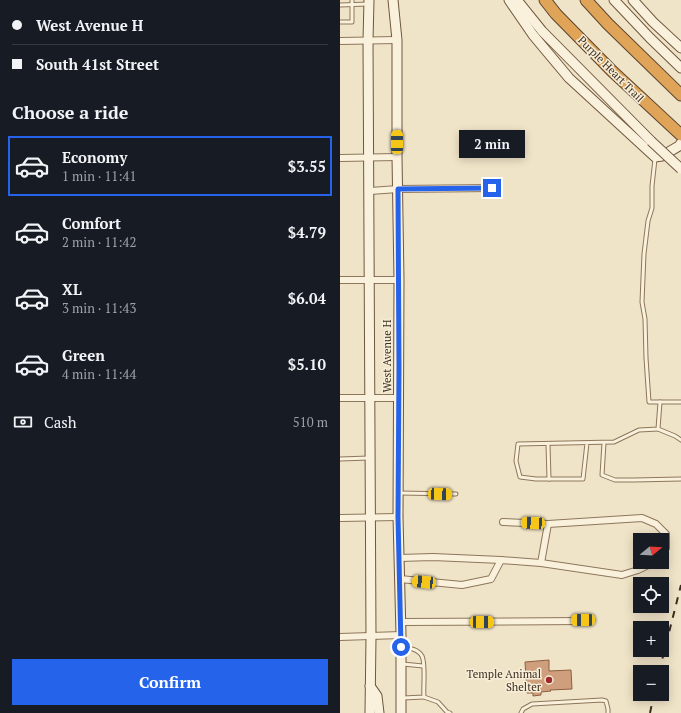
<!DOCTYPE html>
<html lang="en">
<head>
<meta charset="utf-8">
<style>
  :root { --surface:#171b24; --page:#242831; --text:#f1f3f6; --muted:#9ea1a6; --line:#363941; --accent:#2563eb }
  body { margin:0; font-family:"PT Serif",serif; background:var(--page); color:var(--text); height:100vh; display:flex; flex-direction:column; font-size:15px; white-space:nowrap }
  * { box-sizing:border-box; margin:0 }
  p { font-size:13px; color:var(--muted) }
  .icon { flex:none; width:22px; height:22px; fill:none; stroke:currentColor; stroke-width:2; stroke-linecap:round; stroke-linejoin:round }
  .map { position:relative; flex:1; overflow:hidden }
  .details { display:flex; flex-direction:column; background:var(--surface); width:340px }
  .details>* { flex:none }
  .guide { display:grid; align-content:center; height:88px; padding:0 12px; background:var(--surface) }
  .needle { width:26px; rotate:72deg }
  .controls { position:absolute; left:293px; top:533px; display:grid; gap:8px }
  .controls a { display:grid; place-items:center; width:36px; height:36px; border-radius:0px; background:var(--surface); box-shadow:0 2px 10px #0003; font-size:20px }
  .end { position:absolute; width:18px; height:18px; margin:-9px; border:5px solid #2563eb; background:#fff; box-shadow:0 0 0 2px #fff }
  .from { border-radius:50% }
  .bubble { position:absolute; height:28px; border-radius:0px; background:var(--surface); box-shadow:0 2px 10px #0003; font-size:13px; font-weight:800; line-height:28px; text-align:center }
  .car { position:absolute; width:12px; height:24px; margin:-12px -6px; border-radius:5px; box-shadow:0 0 3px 1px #0007; background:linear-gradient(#f5c518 24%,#345 0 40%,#f5c518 0 76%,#345 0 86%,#f5c518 0) }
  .guide b { display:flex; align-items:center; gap:14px; height:38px; font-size:15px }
  .guide b+b { border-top:1px solid var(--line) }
  .guide i { width:10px; height:10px; background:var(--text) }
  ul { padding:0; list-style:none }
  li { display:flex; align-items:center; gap:12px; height:60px; margin:0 8px 6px; padding:0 4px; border:2px solid transparent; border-radius:0px }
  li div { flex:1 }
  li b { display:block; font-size:15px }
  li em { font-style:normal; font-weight:800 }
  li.current { border-color:var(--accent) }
  li>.icon { width:36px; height:36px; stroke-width:1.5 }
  h2 { padding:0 12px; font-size:18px; line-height:48px }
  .pay { display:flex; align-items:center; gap:10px; height:44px; padding:0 12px; font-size:15px }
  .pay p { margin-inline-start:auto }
  .action { display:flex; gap:8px; margin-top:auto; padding:8px 12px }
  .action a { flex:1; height:46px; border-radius:0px; background:var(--accent); color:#fff; font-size:16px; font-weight:800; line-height:46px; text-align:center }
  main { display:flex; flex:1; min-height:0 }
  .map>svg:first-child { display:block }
  .building { fill:#cf9f7d; stroke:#8d5f41 }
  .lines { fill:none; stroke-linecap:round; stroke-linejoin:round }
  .service-casing { stroke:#8d765c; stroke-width:5 }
  .minor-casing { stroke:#8d765c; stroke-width:8 }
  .secondary-casing { stroke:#6f573f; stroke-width:11 }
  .motorway-casing { stroke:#5b4430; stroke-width:13 }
  .service { stroke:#faf1dc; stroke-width:3 }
  .minor { stroke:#faf1dc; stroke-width:6 }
  .secondary { stroke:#faf1dc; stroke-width:9 }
  .motorway { stroke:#e0a458; stroke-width:11 }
  .rail { stroke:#3d2e20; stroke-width:2; stroke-dasharray:7 7; stroke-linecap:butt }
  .secondary-bridge-casing { stroke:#6f573f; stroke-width:11; stroke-linecap:butt }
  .secondary-bridge { stroke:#faf1dc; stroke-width:9 }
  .route { stroke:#2563eb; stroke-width:5 }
  .poi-dot { fill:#9e2a2b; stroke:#f7eed8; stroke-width:1.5 }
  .labels { text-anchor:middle; stroke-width:3; stroke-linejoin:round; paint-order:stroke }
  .street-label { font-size:11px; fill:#3d2e20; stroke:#f7eed8 }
  .poi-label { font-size:11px; fill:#3d2e20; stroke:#f7eed8; text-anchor:end }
</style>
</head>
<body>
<main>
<section class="details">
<div class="guide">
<b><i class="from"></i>West Avenue H</b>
<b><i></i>South 41st Street</b>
</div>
<h2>Choose a ride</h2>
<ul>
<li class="current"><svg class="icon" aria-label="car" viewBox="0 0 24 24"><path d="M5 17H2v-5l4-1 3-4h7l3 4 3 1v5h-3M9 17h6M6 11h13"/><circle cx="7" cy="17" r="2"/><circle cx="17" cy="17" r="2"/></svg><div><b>Economy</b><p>1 min · 11:41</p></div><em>$3.55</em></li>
<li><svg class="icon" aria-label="car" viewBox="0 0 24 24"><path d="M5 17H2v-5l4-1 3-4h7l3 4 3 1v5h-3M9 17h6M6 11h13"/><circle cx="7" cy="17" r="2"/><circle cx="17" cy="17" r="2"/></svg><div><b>Comfort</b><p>2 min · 11:42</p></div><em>$4.79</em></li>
<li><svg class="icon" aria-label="car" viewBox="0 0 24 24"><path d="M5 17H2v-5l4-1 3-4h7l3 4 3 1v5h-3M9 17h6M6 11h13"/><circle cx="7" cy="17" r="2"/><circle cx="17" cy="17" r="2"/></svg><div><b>XL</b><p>3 min · 11:43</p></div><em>$6.04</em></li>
<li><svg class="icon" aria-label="car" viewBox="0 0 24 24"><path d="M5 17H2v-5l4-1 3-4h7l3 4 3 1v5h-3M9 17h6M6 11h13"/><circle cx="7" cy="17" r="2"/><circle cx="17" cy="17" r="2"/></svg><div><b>Green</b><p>4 min · 11:44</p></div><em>$5.10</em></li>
</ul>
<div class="pay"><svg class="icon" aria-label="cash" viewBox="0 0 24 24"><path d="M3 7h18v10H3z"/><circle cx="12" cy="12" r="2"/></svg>Cash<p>510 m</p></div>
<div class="action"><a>Confirm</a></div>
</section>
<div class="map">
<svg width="341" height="713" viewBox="0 0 341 713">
  <rect width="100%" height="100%" fill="#f0e4c8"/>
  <polygon class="building" points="209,660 209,671 231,670 232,689 210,690 211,691 201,692 201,695 193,696 193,693 187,693 185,662"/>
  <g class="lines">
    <defs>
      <g id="service">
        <polyline points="0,5 28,4"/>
        <polyline points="0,22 12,22 12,0"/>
        <polyline points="315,159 312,186 312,208 308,221 304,254 302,302 305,319 306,358 309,402 341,402"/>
        <polyline points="318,429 335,436 341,440"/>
        <polyline points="247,443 243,479 196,479 180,477 176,461 178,444 274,442 299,430 318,429 320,402"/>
        <polyline points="264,443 262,475 275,480 294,480 341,479"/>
        <polyline points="208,444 209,479"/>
        <polyline points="0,459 29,458"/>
        <polyline points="60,493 116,494"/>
        <path d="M62,647C69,648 78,649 82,656C86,665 83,687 84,697L63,698"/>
        <polyline points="63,664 83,666"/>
        <polyline points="84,697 98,702 107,712 110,713"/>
        <polyline points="181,713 183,709 192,704 262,700 266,701 268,709 268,713"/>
      </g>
      <g id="minor">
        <polyline points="0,41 57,40"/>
        <polyline points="0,158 57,157"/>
        <polyline points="30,191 58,189 152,188"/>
        <polyline points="0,280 59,280"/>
        <polyline points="0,398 59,398"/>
        <polyline points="0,518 58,517"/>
        <polyline points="163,522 208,524 302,518 316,524 326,534 326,548 322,553"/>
        <polyline points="59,558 93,557 161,560"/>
        <polyline points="201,563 282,575 298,570 314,562"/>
        <polyline points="60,579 122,585 151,579 161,560 201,563 208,524"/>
        <polyline points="61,622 243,621"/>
        <polyline points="0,637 61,635"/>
      </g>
      <g id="secondary">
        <polyline points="29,0 28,41 31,637 30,713"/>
        <polyline points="53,0 57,40 57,157 59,280 58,517 61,635 61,713"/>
        <polyline points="169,0 193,35 229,78 315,157 322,156 339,146 341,143"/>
        <polyline points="177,0 202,31 311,141"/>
        <polyline points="274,0 310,38 341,68"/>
        <polyline points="293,0 313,22 341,48"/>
        <polyline points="30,686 37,696 39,713"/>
      </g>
      <g id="motorway">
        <polyline points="205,0 216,14 272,71 341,135"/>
        <polyline points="246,0 268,24 341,95"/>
      </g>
    </defs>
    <use href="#service" class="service-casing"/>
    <use href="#minor" class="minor-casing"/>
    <use href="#secondary" class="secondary-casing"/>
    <use href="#motorway" class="motorway-casing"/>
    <use href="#service" class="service"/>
    <use href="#minor" class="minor"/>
    <use href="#secondary" class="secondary"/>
    <use href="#motorway" class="motorway"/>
    <g class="rail">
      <polyline points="319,672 341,585"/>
      <polyline points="310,713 314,694"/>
    </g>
    <defs>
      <polyline id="secondary-bridge" points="311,141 341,169"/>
    </defs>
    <use href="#secondary-bridge" class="secondary-bridge-casing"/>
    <use href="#secondary-bridge" class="secondary-bridge"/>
  </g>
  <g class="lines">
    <polyline class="route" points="61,647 58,517 59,368 58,189 152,188"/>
  </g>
  <circle class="poi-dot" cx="209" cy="680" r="4"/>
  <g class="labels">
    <g class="street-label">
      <text transform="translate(271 69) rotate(45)" y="4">Purple Heart Trail</text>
      <text transform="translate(47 356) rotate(-90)" y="4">West Avenue H</text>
    </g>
    <g class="poi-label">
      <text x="201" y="678">Temple Animal<tspan x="201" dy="13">Shelter</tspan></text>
    </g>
  </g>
</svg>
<div class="controls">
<a><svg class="needle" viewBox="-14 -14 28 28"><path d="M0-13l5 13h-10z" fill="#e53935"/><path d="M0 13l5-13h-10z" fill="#9ea1a6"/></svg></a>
<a><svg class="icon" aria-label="locate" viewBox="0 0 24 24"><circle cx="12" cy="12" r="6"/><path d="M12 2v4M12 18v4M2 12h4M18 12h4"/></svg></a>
<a>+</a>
<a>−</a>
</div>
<i class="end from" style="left:61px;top:647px"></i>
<i class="end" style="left:152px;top:188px"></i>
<div class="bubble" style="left:119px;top:130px;width:66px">2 min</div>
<i class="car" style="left:57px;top:142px;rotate:0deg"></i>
<i class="car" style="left:100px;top:494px;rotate:92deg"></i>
<i class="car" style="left:193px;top:523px;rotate:273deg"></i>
<i class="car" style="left:84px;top:582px;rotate:276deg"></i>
<i class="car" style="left:243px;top:620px;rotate:269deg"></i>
<i class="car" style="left:142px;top:622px;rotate:90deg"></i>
</div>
</main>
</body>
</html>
